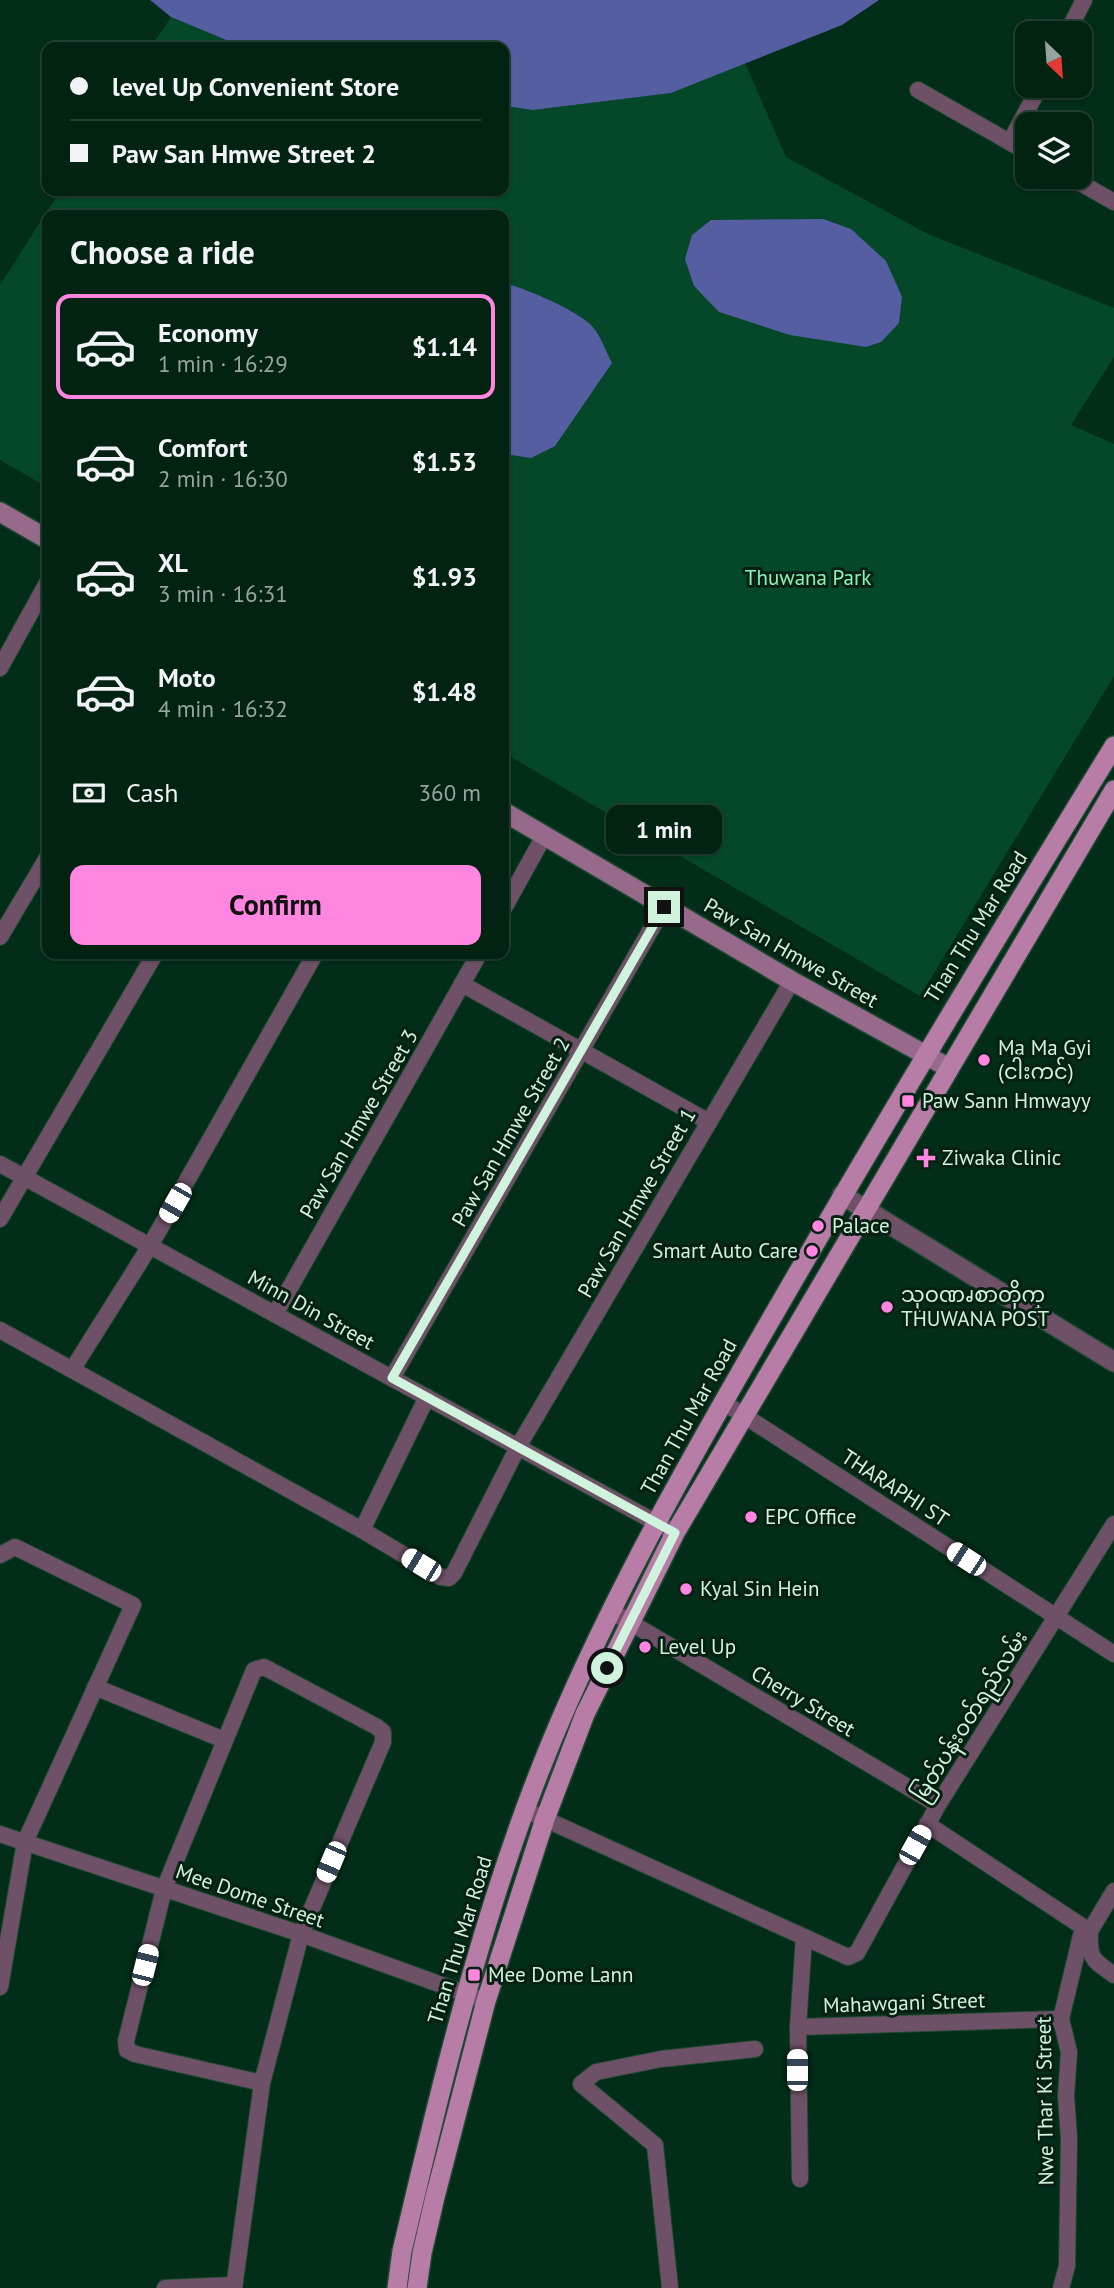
<!DOCTYPE html>
<html lang="en">
<head>
<meta charset="utf-8">
<style>
  :root { --surface:#022212; --page:#102f20; --text:#f1f3f6; --muted:#96a49f; --line:#233f32; --accent:#fe86e1 }
  body { margin:0; font-family:"PT Sans","Noto Sans Myanmar",sans-serif; background:var(--page); color:var(--text); height:100vh; display:flex; flex-direction:column; font-size:26px; white-space:nowrap }
  * { box-sizing:border-box; margin:0 }
  p { font-size:23px; color:var(--muted) }
  .icon { flex:none; width:38px; height:38px; fill:none; stroke:currentColor; stroke-width:2; stroke-linecap:round; stroke-linejoin:round }
  .map { position:relative; flex:1; overflow:hidden }
  .panel { position:absolute; left:42px; top:210px; width:467px; height:749px; display:flex; flex-direction:column; background:var(--surface); border-radius:14px; box-shadow:0 2px 5px #0004,0 0 0 2px var(--line) }
  .panel>* { flex:none }
  .top-card { position:absolute; left:42px; top:42px; width:467px; height:154px; border-radius:14px; box-shadow:0 2px 5px #0004,0 0 0 2px var(--line); display:grid; align-content:center; height:154px; padding:0 28px; background:var(--surface) }
  .needle { width:46px; rotate:155deg }
  .controls { position:absolute; left:1015px; top:21px; display:grid; gap:14px }
  .controls a { display:grid; place-items:center; width:77px; height:77px; border-radius:14px; background:var(--surface); box-shadow:0 2px 5px #0004,0 0 0 2px var(--line); font-size:35px }
  .end { position:absolute; width:32px; height:32px; margin:-16px; border:9px solid #cff3dc; background:#111; box-shadow:0 0 0 4px #111 }
  .from { border-radius:50% }
  .bubble { position:absolute; height:49px; border-radius:14px; background:var(--surface); box-shadow:0 2px 5px #0004,0 0 0 2px var(--line); font-size:23px; font-weight:700; line-height:49px; text-align:center }
  .car { position:absolute; width:21px; height:42px; margin:-21px -10px; border-radius:9px; box-shadow:0 0 5px 2px #0007; background:linear-gradient(#fff 24%,#345 0 40%,#fff 0 76%,#345 0 86%,#fff 0) }
  .top-card b { display:flex; align-items:center; gap:24px; height:66px; font-size:26px }
  .top-card b+b { border-top:2px solid var(--line) }
  .top-card i { width:18px; height:18px; background:var(--text) }
  ul { padding:0; list-style:none }
  li { display:flex; align-items:center; gap:21px; height:105px; margin:0 14px 10px; padding:0 14px; border:4px solid transparent; border-radius:14px }
  li div { flex:1 }
  li b { display:block; font-size:26px }
  li em { font-style:normal; font-weight:700 }
  li.current { border-color:var(--accent) }
  li>.icon { width:63px; height:63px; stroke-width:1.5 }
  h2 { padding:0 28px; font-size:32px; line-height:84px }
  .pay { display:flex; align-items:center; gap:18px; height:77px; padding:0 28px; font-size:26px }
  .pay p { margin-inline-start:auto }
  .button { display:flex; gap:14px; margin-top:auto; padding:14px 28px }
  .button a { flex:1; height:80px; border-radius:14px; background:var(--accent); color:#111; font-size:28px; font-weight:700; line-height:80px; text-align:center }
  .map>svg:first-child { display:block }
  .green { fill:#044729 }
  .water { fill:#565ea2 }
  .lines { fill:none; stroke-linecap:round; stroke-linejoin:round }
  .minor-casing { stroke:#1f4933; stroke-width:18 }
  .tertiary-casing { stroke:#1f4933; stroke-width:22 }
  .secondary-casing { stroke:#1f4933; stroke-width:22 }
  .primary-casing { stroke:#1f4933; stroke-width:22 }
  .minor { stroke:#6e5166; stroke-width:16 }
  .tertiary { stroke:#6e5166; stroke-width:19 }
  .secondary { stroke:#976a8b; stroke-width:19 }
  .primary { stroke:#b77da7; stroke-width:19 }
  .route { stroke:#cff3dc; stroke-width:9 }
  .poi-dot { fill:#fe86e1; stroke:#082013; stroke-width:2.5 }
  .labels { text-anchor:middle; stroke-width:6; stroke-linejoin:round; paint-order:stroke }
  .park-label { font-size:21px; fill:#84f5b5; stroke:#082013 }
  .street-label { font-size:21px; fill:#cff3dc; stroke:#082013 }
  .poi-label { font-size:21px; fill:#cff3dc; stroke:#082013; text-anchor:start }
</style>
</head>
<body>
<div class="map">
<svg width="1114" height="2288" viewBox="0 0 1114 2288">
  <rect width="100%" height="100%" fill="#022d18"/>
  <g class="green">
    <polygon points="171,17 243,47 151,47"/>
    <polygon points="745,63 786,157 928,234 1114,308 1114,357 1071,425 1114,444 1114,676 920,996 504,753 504,215 47,215 47,487 0,460 0,285 60,191 504,191 504,106 533,110 671,93"/>
  </g>
  <g class="water">
    <polygon points="150,0 879,0 842,25 671,93 533,110 504,106 504,47 243,47 171,17"/>
    <polygon points="823,219 851,229 886,261 902,297 899,323 881,342 866,347 790,335 719,312 694,286 685,259 692,235 711,220"/>
    <path d="M504,283C525,288 575,310 590,324C600,333 606,352 612,363L555,446L531,458L504,454Z"/>
  </g>
  <g class="lines">
    <defs>
      <g id="minor">
        <polyline points="1067,33 1084,0"/>
        <polyline points="918,90 1027,152"/>
        <polyline points="1010,142 1040,86"/>
        <polyline points="1070,177 1114,202"/>
        <polyline points="0,668 47,583"/>
        <polyline points="504,908 544,836"/>
        <polyline points="0,937 47,858"/>
        <polyline points="462,984 709,1122"/>
        <polyline points="0,1164 675,1533"/>
        <polyline points="0,1219 155,954"/>
        <polyline points="275,1314 479,954"/>
        <polyline points="0,1330 362,1530 441,1577 449,1578 454,1573 518,1447 792,981"/>
        <polyline points="72,1370 150,1246 315,954"/>
        <polyline points="392,1378 664,907"/>
        <polyline points="723,1402 1114,1654"/>
        <polyline points="362,1530 427,1397"/>
        <polyline points="0,1555 15,1547 133,1605 25,1842 0,1987"/>
        <polyline points="611,1611 938,1805"/>
        <polyline points="95,1687 224,1740"/>
        <polyline points="525,1810 848,1957 857,1953 938,1805 1114,1524"/>
        <polyline points="927,1824 1083,1927"/>
        <polyline points="0,1834 301,1934 486,2001"/>
        <path d="M1090,1931C1089,1960 1092,1959 1114,1975"/>
        <polyline points="798,2027 1061,2019"/>
        <polyline points="800,2179 798,2027 804,1937"/>
        <polyline points="165,2288 234,2285"/>
        <polyline points="234,2288 262,2083 301,1934 383,1742 383,1732 377,1727 264,1667 254,1670 164,1889 126,2041 127,2050 135,2054 262,2083"/>
        <polyline points="670,2288 655,2145 581,2084 596,2072 661,2059 755,2049"/>
        <polyline points="1061,2288 1067,2266 1069,2138 1066,2096 1069,2052 1061,2019 1083,1927 1090,1931 1114,1891"/>
      </g>
      <polyline id="tertiary" points="842,1195 1114,1362"/>
      <g id="secondary">
        <polyline points="0,512 47,539"/>
        <polyline points="504,812 792,981 949,1068"/>
      </g>
      <g id="primary">
        <path d="M397,2288L402,2251C446,2065 490,1878 568,1703C629,1565 705,1433 781,1302C889,1115 1001,930 1114,746"/>
        <polyline points="417,2288 422,2253 435,2197 486,2001 545,1819 585,1714 675,1533 1114,790"/>
      </g>
    </defs>
    <use href="#minor" class="minor-casing"/>
    <use href="#tertiary" class="tertiary-casing"/>
    <use href="#secondary" class="secondary-casing"/>
    <use href="#primary" class="primary-casing"/>
    <use href="#minor" class="minor"/>
    <use href="#tertiary" class="tertiary"/>
    <use href="#secondary" class="secondary"/>
    <use href="#primary" class="primary"/>
  </g>
  <g class="lines">
    <polyline class="route" points="607,1668 675,1533 392,1378 664,907"/>
  </g>
  <g class="poi-dot">
    <circle cx="984" cy="1060" r="7"/>
    <rect x="901" y="1094" width="14" height="14" rx="3.5"/>
    <path d="M922.5 1147.5h7v7h7v7h-7v7h-7v-7h-7v-7h7z"/>
    <circle cx="818" cy="1226" r="7"/>
    <circle cx="812" cy="1251" r="7"/>
    <circle cx="887" cy="1307" r="7"/>
    <circle cx="751" cy="1517" r="7"/>
    <circle cx="686" cy="1589" r="7"/>
    <circle cx="645" cy="1647" r="7"/>
    <rect x="467" y="1968" width="14" height="14" rx="3.5"/>
  </g>
  <g class="labels">
    <g class="park-label">
      <text x="808" y="585">Thuwana Park</text>
    </g>
    <g class="street-label">
      <text transform="translate(976 927) rotate(-58)" y="7">Than Thu Mar Road</text>
      <text transform="translate(791 953) rotate(30)" y="7">Paw San Hmwe Street</text>
      <text transform="translate(359 1124) rotate(-60)" y="7">Paw San Hmwe Street 3</text>
      <text transform="translate(511 1132) rotate(-60)" y="7">Paw San Hmwe Street 2</text>
      <text transform="translate(637 1203) rotate(-60)" y="7">Paw San Hmwe Street 1</text>
      <text transform="translate(311 1310) rotate(29)" y="7">Minn Din Street</text>
      <text transform="translate(689 1417) rotate(-61)" y="7">Than Thu Mar Road</text>
      <text transform="translate(895 1488) rotate(33)" y="7">THARAPHI ST</text>
      <text transform="translate(803 1701) rotate(31)" y="7">Cherry Street</text>
      <text transform="translate(970 1716) rotate(-58)" y="7">မြတ်ပန်းဝတ်ရည်လမ်း</text>
      <text transform="translate(250 1896) rotate(19)" y="7">Mee Dome Street</text>
      <text transform="translate(460 1940) rotate(-73)" y="7">Than Thu Mar Road</text>
      <text transform="translate(904 2003) rotate(-2)" y="7">Mahawgani Street</text>
      <text transform="translate(1045 2101) rotate(-91)" y="7">Nwe Thar Ki Street</text>
    </g>
    <g class="poi-label">
      <text x="998" y="1055">Ma Ma Gyi<tspan x="998" dy="24">(ငါးကင်)</tspan></text>
      <text x="922" y="1108">Paw Sann Hmwayy</text>
      <text x="942" y="1165">Ziwaka Clinic</text>
      <text x="832" y="1233">Palace</text>
      <text x="798" y="1258" text-anchor="end">Smart Auto Care</text>
      <text x="901" y="1302">သုဝဏၧစာတိုက္<tspan x="901" dy="24">THUWANA POST</tspan></text>
      <text x="765" y="1524">EPC Office</text>
      <text x="700" y="1596">Kyal Sin Hein</text>
      <text x="659" y="1654">Level Up</text>
      <text x="488" y="1982">Mee Dome Lann</text>
    </g>
  </g>
</svg>
<div class="controls">
<a><svg class="needle" viewBox="-14 -14 28 28"><path d="M0-13l5 13h-10z" fill="#e53935"/><path d="M0 13l5-13h-10z" fill="#96a49f"/></svg></a>
<a><svg class="icon" aria-label="layers" viewBox="0 0 24 24"><path d="M12 4l9 5-9 5-9-5zM3 14l9 5 9-5"/></svg></a>
</div>
<i class="end from" style="left:607px;top:1668px"></i>
<i class="end" style="left:664px;top:907px"></i>
<div class="bubble" style="left:606px;top:805px;width:116px">1 min</div>
<i class="car" style="left:175px;top:1203px;rotate:210deg"></i>
<i class="car" style="left:966px;top:1559px;rotate:303deg"></i>
<i class="car" style="left:421px;top:1565px;rotate:301deg"></i>
<i class="car" style="left:915px;top:1845px;rotate:29deg"></i>
<i class="car" style="left:331px;top:1862px;rotate:203deg"></i>
<i class="car" style="left:145px;top:1965px;rotate:14deg"></i>
<i class="car" style="left:797px;top:2070px;rotate:0deg"></i>
<div class="top-card">
<b><i class="from"></i>level Up Convenient Store</b>
<b><i></i>Paw San Hmwe Street 2</b>
</div>
<section class="panel">
<h2>Choose a ride</h2>
<ul>
<li class="current"><svg class="icon" aria-label="car" viewBox="0 0 24 24"><path d="M5 17H2v-5l4-1 3-4h7l3 4 3 1v5h-3M9 17h6M6 11h13"/><circle cx="7" cy="17" r="2"/><circle cx="17" cy="17" r="2"/></svg><div><b>Economy</b><p>1 min · 16:29</p></div><em>$1.14</em></li>
<li><svg class="icon" aria-label="car" viewBox="0 0 24 24"><path d="M5 17H2v-5l4-1 3-4h7l3 4 3 1v5h-3M9 17h6M6 11h13"/><circle cx="7" cy="17" r="2"/><circle cx="17" cy="17" r="2"/></svg><div><b>Comfort</b><p>2 min · 16:30</p></div><em>$1.53</em></li>
<li><svg class="icon" aria-label="car" viewBox="0 0 24 24"><path d="M5 17H2v-5l4-1 3-4h7l3 4 3 1v5h-3M9 17h6M6 11h13"/><circle cx="7" cy="17" r="2"/><circle cx="17" cy="17" r="2"/></svg><div><b>XL</b><p>3 min · 16:31</p></div><em>$1.93</em></li>
<li><svg class="icon" aria-label="car" viewBox="0 0 24 24"><path d="M5 17H2v-5l4-1 3-4h7l3 4 3 1v5h-3M9 17h6M6 11h13"/><circle cx="7" cy="17" r="2"/><circle cx="17" cy="17" r="2"/></svg><div><b>Moto</b><p>4 min · 16:32</p></div><em>$1.48</em></li>
</ul>
<div class="pay"><svg class="icon" aria-label="cash" viewBox="0 0 24 24"><path d="M3 7h18v10H3z"/><circle cx="12" cy="12" r="2"/></svg>Cash<p>360 m</p></div>
<div class="button"><a>Confirm</a></div>
</section>
</div>
</body>
</html>
